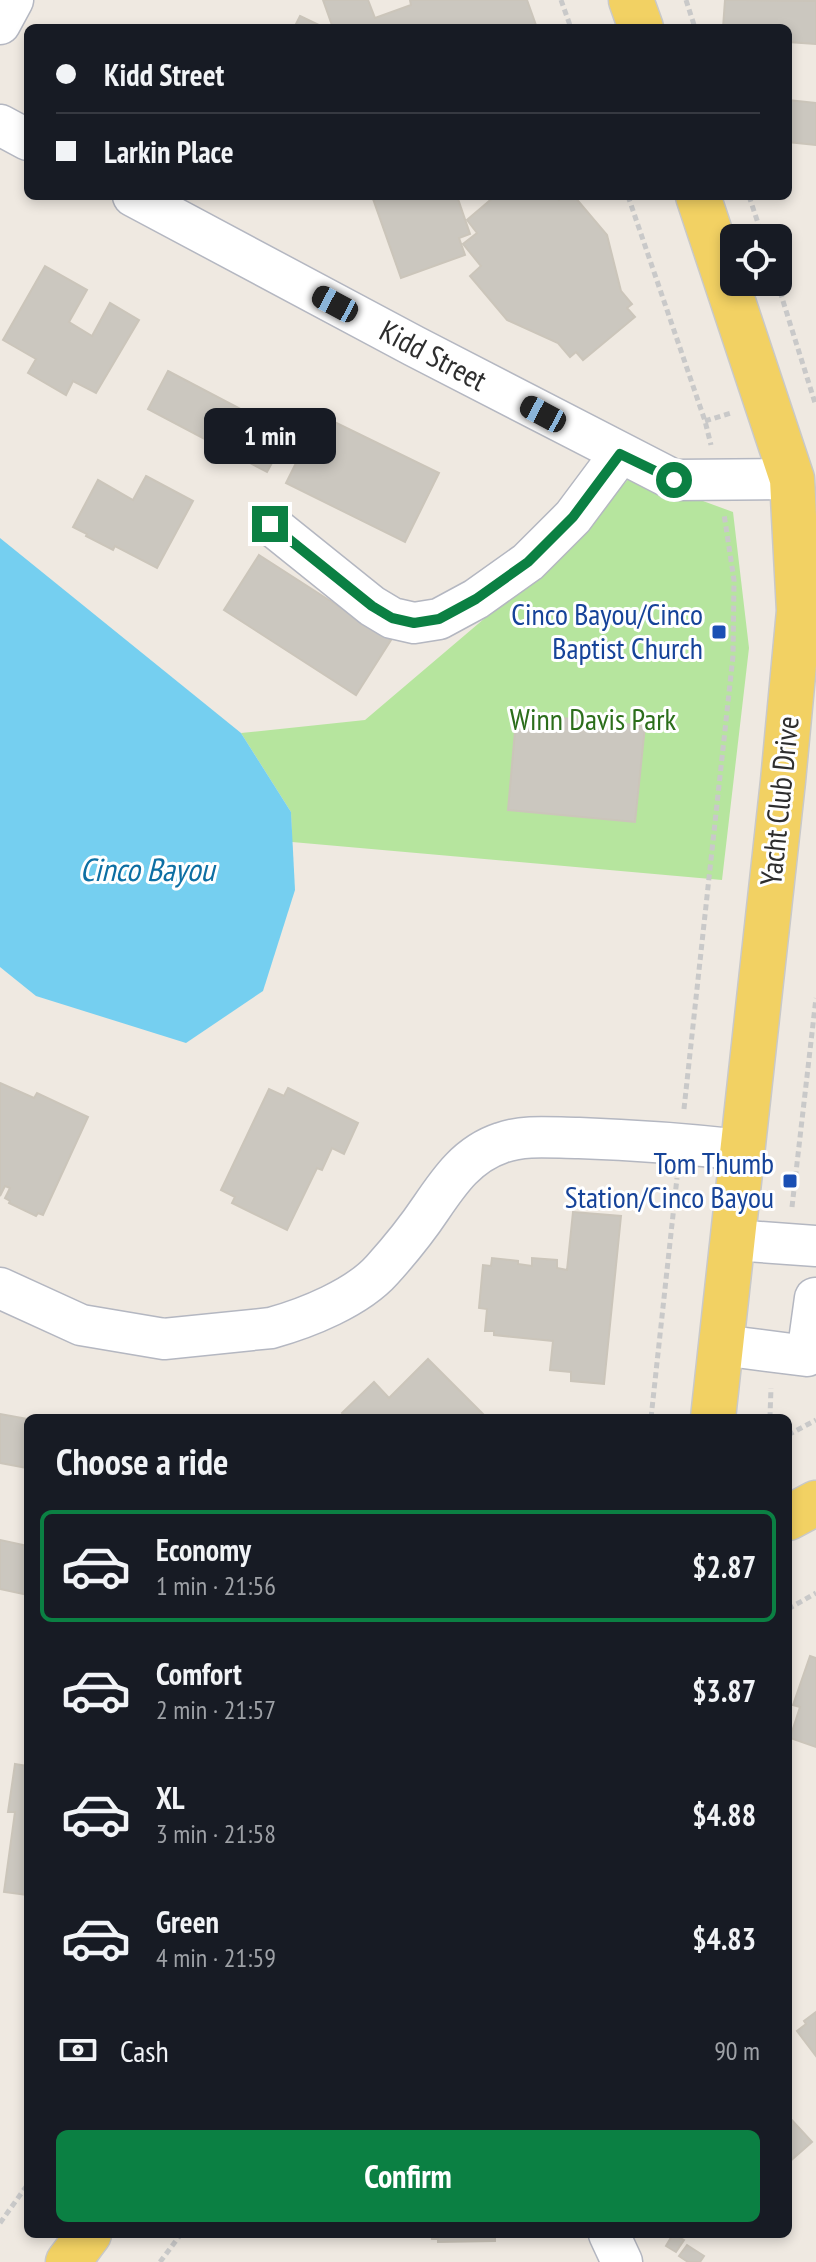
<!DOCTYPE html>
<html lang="en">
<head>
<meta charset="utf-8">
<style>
  :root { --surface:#171b24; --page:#242831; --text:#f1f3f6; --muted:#9ea1a6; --line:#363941; --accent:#0b8043 }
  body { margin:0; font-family:"PT Sans Narrow",sans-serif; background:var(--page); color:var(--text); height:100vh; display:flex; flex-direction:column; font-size:30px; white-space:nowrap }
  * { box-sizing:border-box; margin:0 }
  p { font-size:26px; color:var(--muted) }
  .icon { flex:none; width:44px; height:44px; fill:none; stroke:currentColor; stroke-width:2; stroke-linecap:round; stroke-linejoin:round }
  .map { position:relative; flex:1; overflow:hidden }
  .panel { position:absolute; left:24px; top:1414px; width:768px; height:824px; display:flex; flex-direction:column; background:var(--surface); border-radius:12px; box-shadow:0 4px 12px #0003 }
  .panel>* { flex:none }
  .top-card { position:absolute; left:24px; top:24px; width:768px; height:176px; border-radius:12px; box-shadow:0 4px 12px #0003; display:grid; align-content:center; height:176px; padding:0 32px; background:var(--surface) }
  .buttons { position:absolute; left:720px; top:224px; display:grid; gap:16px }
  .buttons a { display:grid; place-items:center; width:72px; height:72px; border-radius:12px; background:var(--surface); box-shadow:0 4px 12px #0003; font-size:40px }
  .end { position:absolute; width:36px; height:36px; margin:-18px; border:10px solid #0b8043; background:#fff; box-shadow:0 0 0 4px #fff }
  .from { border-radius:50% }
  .bubble { position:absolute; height:56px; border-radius:12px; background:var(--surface); box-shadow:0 4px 12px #0003; font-size:26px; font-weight:700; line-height:56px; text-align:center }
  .car { position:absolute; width:24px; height:48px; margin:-24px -12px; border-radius:10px; box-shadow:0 0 6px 2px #0007; background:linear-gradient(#222 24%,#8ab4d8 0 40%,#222 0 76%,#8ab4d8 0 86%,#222 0) }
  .top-card b { display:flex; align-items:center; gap:28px; height:76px; font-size:30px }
  .top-card b+b { border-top:2px solid var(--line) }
  .top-card i { width:20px; height:20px; background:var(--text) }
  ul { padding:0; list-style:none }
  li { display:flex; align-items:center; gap:24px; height:112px; margin:0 16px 12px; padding:0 16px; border:4px solid transparent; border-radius:12px }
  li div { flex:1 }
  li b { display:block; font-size:30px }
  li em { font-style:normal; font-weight:700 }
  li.on { border-color:var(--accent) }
  li>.icon { width:72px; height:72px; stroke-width:1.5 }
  h2 { padding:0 32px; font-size:36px; line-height:96px }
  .pay { display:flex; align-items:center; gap:20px; height:88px; padding:0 32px; font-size:30px }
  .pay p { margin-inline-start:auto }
  .button { display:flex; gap:16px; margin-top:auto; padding:16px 32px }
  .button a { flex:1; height:92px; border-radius:12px; background:var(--accent); color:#fff; font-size:32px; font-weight:700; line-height:92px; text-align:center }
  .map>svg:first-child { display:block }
  .green { fill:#b6e59e }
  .water { fill:#75cff0 }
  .building { fill:#cbc7bf; stroke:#cbc5ba; stroke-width:2 }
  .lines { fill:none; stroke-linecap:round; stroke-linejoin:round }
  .minor-casing { stroke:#b4b7c1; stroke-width:43 }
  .major-casing { stroke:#c9c9c9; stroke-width:47 }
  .path { stroke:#c9c9c9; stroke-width:5; stroke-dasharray:6 4; stroke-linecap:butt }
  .minor { stroke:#fff; stroke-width:40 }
  .major { stroke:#f2d163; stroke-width:44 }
  .route { stroke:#0b8043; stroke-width:10 }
  .transit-dot { fill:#1a4fb4; stroke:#fff; stroke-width:3 }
  .labels { text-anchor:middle; stroke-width:6; stroke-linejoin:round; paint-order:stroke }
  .street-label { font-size:30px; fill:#2e2e2e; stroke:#fff }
  .transit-label { font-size:30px; fill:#164399; stroke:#fff; text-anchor:end }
  .park-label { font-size:30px; fill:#2c6e1b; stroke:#fff }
  .water-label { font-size:32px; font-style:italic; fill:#0d6fa3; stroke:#fff }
</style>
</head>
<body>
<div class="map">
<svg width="816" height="2262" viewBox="0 0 816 2262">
  <rect width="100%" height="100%" fill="#efe9e1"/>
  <polygon class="green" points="632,475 733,512 749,648 722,880 292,842 291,812 241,733 365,720 565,550"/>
  <polygon class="water" points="0,538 241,733 291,812 295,890 263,991 186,1043 36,996 0,967"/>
  <g class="building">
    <polygon points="323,0 368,0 375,18 411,5 410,0 527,0 537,28 333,28"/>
    <polygon points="725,0 816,1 816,44 788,42 788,28 723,28"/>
    <polygon points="300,16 325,28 294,28"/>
    <polygon points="788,100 816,103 816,145 788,142"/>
    <polygon points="372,196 457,196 470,234 459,238 465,255 401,278"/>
    <polygon points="495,196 555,196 559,200 564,196 574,196 607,235 621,291 632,304 627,308 635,317 583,360 576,352 570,357 558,343 507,320 470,276 481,266 463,244 477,233 467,220"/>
    <polygon points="45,266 87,290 69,322 92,336 110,303 139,320 96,393 73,381 66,395 28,373 36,359 3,340"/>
    <polygon points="168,371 288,434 267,472 148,409"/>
    <polygon points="320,415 439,473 405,542 286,483"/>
    <polygon points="146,476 193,501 157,568 115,546 113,550 86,536 87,534 73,527 98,480 133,500"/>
    <polygon points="259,555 391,640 356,695 224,610"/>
    <polygon points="541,716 645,726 635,822 508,810 515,731"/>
    <polygon points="0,1083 34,1098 37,1093 88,1117 43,1215 38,1213 36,1216 9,1203 10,1201 5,1198 10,1188 5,1186 0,1196"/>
    <polygon points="288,1088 358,1123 344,1154 332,1148 322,1170 317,1168 287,1230 232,1203 235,1197 221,1190 269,1089 284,1096"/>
    <polygon points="573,1212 621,1216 604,1384 571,1381 571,1372 550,1370 553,1341 494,1335 494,1331 485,1331 487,1309 479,1308 483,1265 491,1266 492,1258 518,1261 518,1264 532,1266 532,1258 557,1260 557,1268 567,1270"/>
    <polygon points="428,1359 484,1415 481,1418 347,1418 342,1413 374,1382 389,1398"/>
    <polygon points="0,1414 28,1419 27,1468 0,1463"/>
    <polygon points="0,1540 28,1546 28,1595 0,1589"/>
    <polygon points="810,1656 816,1658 816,1747 790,1738 800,1707 793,1705"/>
    <polygon points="15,1764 28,1766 28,1895 4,1892 15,1812 8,1812"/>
    <polygon points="816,2012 816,2056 797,2031 806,2024 804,2021"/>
    <polygon points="788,2116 812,2142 788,2163"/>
    <polygon points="431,2234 495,2234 495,2241 438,2242 438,2239 432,2239"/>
    <polygon points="673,2234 684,2240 676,2252 666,2246"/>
    <polygon points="687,2245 704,2256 700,2262 688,2262 679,2256"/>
  </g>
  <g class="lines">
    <defs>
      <g id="minor">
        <polyline points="0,24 13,0"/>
        <polyline points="0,125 28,140"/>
        <polyline points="133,196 414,346 674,480 792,479"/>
        <polyline points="270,524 372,606 392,618 414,623 439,619 476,599 528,562 573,517 620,454"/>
        <polyline points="733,1240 816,1246"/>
        <path d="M0,1288L81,1325L164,1339L271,1328C307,1318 357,1298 382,1270C400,1250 417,1229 431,1208C450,1180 468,1154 501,1143C526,1134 553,1138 579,1138C634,1140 688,1144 742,1150"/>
        <polyline points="721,1345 807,1356 815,1298"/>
        <polyline points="609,2234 622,2262"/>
      </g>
      <g id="major">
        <polyline points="631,0 641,28"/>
        <polyline points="698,196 792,479 799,611 783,781 713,1418"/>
        <polyline points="788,1518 816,1503"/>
        <polyline points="68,2262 89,2234"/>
      </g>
    </defs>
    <use href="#minor" class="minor-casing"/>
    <use href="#major" class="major-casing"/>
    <g class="path">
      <polyline points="561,0 571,28"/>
      <polyline points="686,0 695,28"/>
      <polyline points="628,196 705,421 711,445"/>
      <polyline points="749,196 763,238"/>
      <polyline points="777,282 816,406"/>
      <polyline points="705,421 731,413"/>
      <polyline points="684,1109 733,656 734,580 724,514"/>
      <polyline points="792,1207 816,998"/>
      <polyline points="651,1418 677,1178"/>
      <polyline points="771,1418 770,1416 771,1388"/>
      <polyline points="788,1435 816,1420"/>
      <polyline points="788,1609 816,1593"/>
      <polyline points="0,2223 28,2184"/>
      <polyline points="160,2262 181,2234"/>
    </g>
    <use href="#minor" class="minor"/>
    <use href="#major" class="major"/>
  </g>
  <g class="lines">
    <polyline class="route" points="270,524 372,606 392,618 414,623 439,619 476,599 528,562 573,517 620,454 674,480"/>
  </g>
  <g class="transit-dot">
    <rect x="711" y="624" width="16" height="16" rx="4"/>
    <rect x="782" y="1173" width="16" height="16" rx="4"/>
  </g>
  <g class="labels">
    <g class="street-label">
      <text transform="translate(433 356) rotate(28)" y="10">Kidd Street</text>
      <text transform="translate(780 801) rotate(-84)" y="10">Yacht Club Drive</text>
    </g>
    <g class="transit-label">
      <text x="703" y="625">Cinco Bayou/Cinco<tspan x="703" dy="34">Baptist Church</tspan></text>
      <text x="774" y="1174">Tom Thumb<tspan x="774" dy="34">Station/Cinco Bayou</tspan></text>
    </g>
    <g class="park-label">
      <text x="593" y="730">Winn Davis Park</text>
    </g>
    <g class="water-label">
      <text x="147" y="881">Cinco Bayou</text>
    </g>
  </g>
</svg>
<div class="buttons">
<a><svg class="icon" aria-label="locate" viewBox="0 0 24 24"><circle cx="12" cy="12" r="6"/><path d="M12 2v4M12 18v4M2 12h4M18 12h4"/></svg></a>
</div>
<i class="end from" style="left:674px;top:480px"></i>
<i class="end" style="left:270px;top:524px"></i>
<div class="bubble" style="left:204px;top:408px;width:132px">1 min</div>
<i class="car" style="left:335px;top:304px;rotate:298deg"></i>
<i class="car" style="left:543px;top:414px;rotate:298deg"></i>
<div class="top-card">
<b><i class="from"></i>Kidd Street</b>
<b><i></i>Larkin Place</b>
</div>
<section class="panel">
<h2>Choose a ride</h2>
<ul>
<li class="on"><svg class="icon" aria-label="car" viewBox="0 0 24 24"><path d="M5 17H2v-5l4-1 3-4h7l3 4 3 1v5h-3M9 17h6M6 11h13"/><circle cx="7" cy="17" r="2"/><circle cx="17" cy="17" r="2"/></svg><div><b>Economy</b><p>1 min · 21:56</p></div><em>$2.87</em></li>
<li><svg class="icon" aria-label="car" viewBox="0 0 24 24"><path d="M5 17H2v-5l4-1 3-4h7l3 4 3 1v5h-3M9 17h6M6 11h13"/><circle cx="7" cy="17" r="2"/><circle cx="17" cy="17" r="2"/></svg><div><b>Comfort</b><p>2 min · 21:57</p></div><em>$3.87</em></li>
<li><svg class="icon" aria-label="car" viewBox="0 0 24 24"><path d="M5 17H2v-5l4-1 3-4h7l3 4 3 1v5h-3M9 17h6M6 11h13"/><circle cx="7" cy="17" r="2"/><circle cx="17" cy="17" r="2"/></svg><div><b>XL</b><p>3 min · 21:58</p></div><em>$4.88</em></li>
<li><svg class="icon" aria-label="car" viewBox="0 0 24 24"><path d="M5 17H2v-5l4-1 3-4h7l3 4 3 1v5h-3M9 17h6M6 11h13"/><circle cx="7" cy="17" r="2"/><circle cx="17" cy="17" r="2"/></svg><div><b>Green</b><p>4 min · 21:59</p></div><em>$4.83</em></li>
</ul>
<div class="pay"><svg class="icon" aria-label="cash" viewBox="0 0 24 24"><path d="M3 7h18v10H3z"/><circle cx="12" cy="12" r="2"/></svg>Cash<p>90 m</p></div>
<div class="button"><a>Confirm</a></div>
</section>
</div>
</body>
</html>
